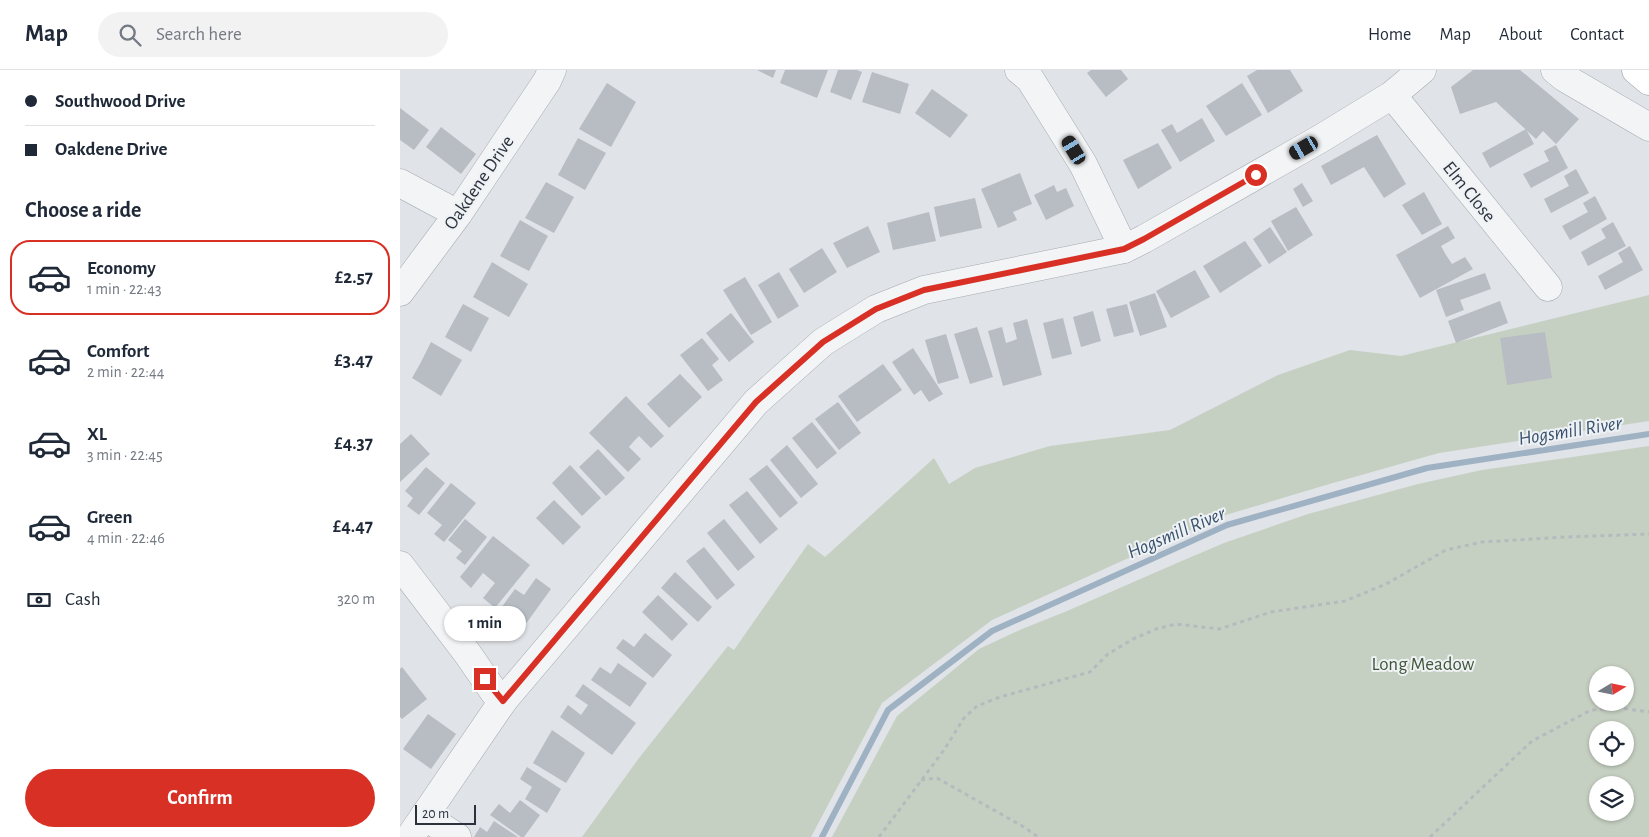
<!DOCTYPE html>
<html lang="en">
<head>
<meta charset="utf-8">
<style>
  :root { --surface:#fff; --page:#f2f2f3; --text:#1f2937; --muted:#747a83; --line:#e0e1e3; --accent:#d93025 }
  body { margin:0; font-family:"Alegreya Sans",sans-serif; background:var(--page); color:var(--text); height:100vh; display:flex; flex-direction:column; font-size:19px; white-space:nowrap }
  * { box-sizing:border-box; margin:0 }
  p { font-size:16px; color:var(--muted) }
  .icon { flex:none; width:28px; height:28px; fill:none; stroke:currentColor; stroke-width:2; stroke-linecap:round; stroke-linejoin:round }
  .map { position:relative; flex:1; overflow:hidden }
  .side { display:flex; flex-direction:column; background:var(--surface); width:400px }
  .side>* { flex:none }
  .banner { display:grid; align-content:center; height:110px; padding:0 25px; background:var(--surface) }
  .needle { width:32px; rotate:80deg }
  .buttons { position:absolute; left:1189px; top:596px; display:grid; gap:10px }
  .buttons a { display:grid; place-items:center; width:45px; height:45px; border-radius:50%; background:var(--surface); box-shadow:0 1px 4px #0004; font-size:25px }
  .scale { position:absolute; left:15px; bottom:12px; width:61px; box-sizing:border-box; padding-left:5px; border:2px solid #2b323d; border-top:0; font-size:14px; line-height:18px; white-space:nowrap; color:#2b323d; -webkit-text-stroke:4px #eff2f5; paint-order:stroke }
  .end { position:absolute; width:22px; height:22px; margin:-11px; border:6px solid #d93025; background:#fff; box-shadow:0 0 0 2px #fff }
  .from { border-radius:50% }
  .bubble { position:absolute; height:35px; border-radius:18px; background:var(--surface); box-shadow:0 1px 4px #0004; font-size:16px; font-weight:600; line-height:35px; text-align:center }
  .car { position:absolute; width:15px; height:30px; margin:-15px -8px; border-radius:6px; box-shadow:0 0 4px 1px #0007; background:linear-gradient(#222 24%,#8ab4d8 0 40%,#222 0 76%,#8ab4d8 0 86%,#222 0) }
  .banner b { display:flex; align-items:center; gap:18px; height:48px; font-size:19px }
  .banner b+b { border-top:1px solid var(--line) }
  .banner i { width:12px; height:12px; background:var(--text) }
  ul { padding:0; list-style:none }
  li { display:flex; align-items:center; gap:15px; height:75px; margin:0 10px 8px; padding:0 15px; border:2px solid transparent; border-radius:20px }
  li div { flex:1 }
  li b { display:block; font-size:19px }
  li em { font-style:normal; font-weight:600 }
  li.active { border-color:var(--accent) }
  li>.icon { width:45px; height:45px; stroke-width:1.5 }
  h2 { padding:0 25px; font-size:22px; line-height:60px }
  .pay { display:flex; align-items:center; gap:12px; height:55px; padding:0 25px; font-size:19px }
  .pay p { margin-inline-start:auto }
  .action { display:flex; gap:10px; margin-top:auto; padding:10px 25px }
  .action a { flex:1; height:58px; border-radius:30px; background:var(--accent); color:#fff; font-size:20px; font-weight:600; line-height:58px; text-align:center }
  header { display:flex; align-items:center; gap:30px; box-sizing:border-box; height:70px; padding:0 25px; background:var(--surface); border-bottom:1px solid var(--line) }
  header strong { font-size:24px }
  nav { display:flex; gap:28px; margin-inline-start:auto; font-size:18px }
  .search { width:350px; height:45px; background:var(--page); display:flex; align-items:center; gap:12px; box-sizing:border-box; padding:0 18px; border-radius:28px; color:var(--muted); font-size:19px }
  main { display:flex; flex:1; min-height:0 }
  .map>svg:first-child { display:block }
  .green { fill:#c6d0c2; fill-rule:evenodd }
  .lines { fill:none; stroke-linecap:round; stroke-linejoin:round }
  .stream { stroke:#9fb2c4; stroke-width:6 }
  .building { fill:#b8bdc4 }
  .minor-casing { stroke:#a6aab1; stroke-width:29 }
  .highway-casing { stroke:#89929c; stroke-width:29 }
  .path { stroke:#b6babe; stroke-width:3; stroke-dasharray:4 4; stroke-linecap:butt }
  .minor { stroke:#f2f4f6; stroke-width:28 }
  .highway { stroke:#fff; stroke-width:28 }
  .route { stroke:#d93025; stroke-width:6 }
  .labels { text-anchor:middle; stroke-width:4; stroke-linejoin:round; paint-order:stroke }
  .street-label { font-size:19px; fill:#2b323d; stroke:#eff2f5 }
  .park-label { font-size:19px; fill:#405739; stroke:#eff2f5 }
  .water-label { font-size:20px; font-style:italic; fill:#39526d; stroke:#eff2f5 }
</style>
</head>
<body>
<header>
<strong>Map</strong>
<div class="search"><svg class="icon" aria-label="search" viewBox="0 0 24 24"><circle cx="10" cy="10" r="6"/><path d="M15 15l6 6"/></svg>Search here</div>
<nav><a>Home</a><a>Map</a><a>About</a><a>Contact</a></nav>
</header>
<main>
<section class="side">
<div class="banner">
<b><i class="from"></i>Southwood Drive</b>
<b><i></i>Oakdene Drive</b>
</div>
<h2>Choose a ride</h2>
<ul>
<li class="active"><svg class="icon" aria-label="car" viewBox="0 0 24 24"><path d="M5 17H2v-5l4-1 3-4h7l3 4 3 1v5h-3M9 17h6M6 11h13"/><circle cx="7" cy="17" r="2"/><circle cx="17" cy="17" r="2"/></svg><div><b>Economy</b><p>1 min · 22:43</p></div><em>£2.57</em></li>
<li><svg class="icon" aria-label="car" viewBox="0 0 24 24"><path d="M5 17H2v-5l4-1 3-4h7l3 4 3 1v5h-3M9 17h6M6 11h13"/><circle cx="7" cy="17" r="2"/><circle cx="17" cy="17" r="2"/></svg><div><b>Comfort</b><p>2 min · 22:44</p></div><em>£3.47</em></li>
<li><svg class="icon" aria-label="car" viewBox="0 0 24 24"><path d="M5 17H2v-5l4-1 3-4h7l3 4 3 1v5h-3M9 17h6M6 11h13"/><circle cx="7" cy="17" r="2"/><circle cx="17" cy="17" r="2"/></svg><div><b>XL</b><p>3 min · 22:45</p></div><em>£4.37</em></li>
<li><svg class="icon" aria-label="car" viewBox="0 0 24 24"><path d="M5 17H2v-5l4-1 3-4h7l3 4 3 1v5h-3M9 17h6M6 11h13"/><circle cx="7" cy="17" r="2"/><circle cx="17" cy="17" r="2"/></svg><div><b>Green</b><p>4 min · 22:46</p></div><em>£4.47</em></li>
</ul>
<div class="pay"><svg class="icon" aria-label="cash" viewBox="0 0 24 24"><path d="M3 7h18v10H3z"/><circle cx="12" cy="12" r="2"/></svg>Cash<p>320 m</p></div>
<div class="action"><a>Confirm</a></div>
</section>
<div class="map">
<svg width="1249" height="767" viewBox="0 0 1249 767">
  <rect width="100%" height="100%" fill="#e0e3e7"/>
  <g class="green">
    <polygon points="1249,225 1249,351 1039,383 926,415 819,447 592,550 482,633 411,767 182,767 239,688 328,576 334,580 408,474 425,487 534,388 549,414 575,398 650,376 770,360 878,305 950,280 1001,286"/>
    <path d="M1249,376V767H432L497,646L579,579L622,559L667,541L777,493L824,473L908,444L1018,414L1082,400ZM1198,605H1225V632H1198ZM1198,660H1225V688H1198ZM1198,715H1225V742H1198Z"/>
  </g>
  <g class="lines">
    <polyline class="stream" points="422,767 488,640 592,561 827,455 1027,398 1249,364"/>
  </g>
  <g class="building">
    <polygon points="357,0 376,0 373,8"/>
    <polygon points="385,0 428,0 417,28 380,13"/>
    <polygon points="438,0 457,0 462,2 451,30 430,22"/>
    <polygon points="691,0 721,0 728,9 706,27 687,3"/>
    <polygon points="857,0 890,0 903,21 868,43 847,6"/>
    <polygon points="1073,0 1120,0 1179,49 1156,74 1143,61 1136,69 1096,32 1060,44 1051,17"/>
    <polygon points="472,2 509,14 500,44 462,32"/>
    <polygon points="207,13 236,32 211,77 179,59"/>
    <polygon points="842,13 862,45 826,66 806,36"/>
    <polygon points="532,19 568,45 550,68 515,43"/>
    <polygon points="0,38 29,60 14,80 0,70"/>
    <polygon points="802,48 815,71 780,92 761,60 772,54 777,63"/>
    <polygon points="41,57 76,84 61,104 26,77"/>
    <polygon points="1126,59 1134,74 1090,98 1082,83"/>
    <polygon points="977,65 1006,114 984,128 964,97 931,115 921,96"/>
    <polygon points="178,68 206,83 185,120 158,105"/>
    <polygon points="758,73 772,98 738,119 723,90"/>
    <polygon points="1156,75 1168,98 1131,118 1123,104 1149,91 1144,81"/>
    <polygon points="1176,99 1189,123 1151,143 1144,129 1169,116 1164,106"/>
    <polygon points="620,103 632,134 613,142 617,150 598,158 581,119"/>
    <polygon points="146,112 174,127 154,163 125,148"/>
    <polygon points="902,113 913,131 903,137 893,119"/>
    <polygon points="654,115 657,122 666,118 674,136 646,150 634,125"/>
    <polygon points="1024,122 1042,154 1022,165 1002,135"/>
    <polygon points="1195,126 1207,149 1170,170 1162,156 1188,142 1183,133"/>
    <polygon points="575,128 582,158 540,167 534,137"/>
    <polygon points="896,137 913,165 888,181 871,151"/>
    <polygon points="529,142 536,171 493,180 487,153"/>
    <polygon points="120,150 148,166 129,201 100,186"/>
    <polygon points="1213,152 1226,176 1188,196 1181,182 1206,168 1201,159"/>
    <polygon points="468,156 480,182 447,198 433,173"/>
    <polygon points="1048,156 1055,168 1041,176 1046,185 1052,194 1065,187 1073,199 1020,228 996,185"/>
    <polygon points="870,157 887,182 869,194 853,169"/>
    <polygon points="845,171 862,196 820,223 803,196"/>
    <polygon points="1230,176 1243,200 1205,220 1198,206 1223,192 1218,183"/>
    <polygon points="422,178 437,202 404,223 389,199"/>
    <polygon points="92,192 128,214 109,247 73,227"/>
    <polygon points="795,200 810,227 771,248 756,221"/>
    <polygon points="379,202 399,236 378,249 358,215"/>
    <polygon points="1085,203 1091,219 1060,230 1064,240 1046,247 1036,220"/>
    <polygon points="345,207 372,252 351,265 323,220"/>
    <polygon points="755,223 767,257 740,266 729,232"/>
    <polygon points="1100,231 1108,253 1056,273 1048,251"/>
    <polygon points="63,234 89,248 71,282 45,267"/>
    <polygon points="727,234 734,262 714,267 706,239"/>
    <polygon points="693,241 701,271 681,277 673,247"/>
    <polygon points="331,243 354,272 329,292 306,263"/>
    <polygon points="663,248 672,284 652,289 643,253"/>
    <polygon points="627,249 642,305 603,316 588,261 602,257 606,273 612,271 617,269 613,253"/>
    <polygon points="577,257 593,307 570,314 554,264"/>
    <polygon points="1145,262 1152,308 1107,315 1100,268"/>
    <polygon points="546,264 559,308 538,314 525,270"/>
    <polygon points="302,268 319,289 312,295 323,310 308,321 280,285"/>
    <polygon points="31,272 62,290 41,326 12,308 21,292"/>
    <polygon points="513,278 543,324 529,332 521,320 514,325 492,292"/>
    <polygon points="483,294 502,320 457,352 438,326"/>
    <polygon points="280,304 302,327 269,358 247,334"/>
    <polygon points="226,326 264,366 251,378 239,366 234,371 229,377 241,389 228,402 189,363"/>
    <polygon points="438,332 461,363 439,380 415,349"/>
    <polygon points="412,352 437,383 417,399 392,368"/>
    <polygon points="11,364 30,384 0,412 0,374"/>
    <polygon points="387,375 418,414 401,428 370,390"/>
    <polygon points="198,379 225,408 206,426 179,397"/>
    <polygon points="170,395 201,428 182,446 152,413"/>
    <polygon points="367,395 398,433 380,448 349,409"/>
    <polygon points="26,397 45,413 19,445 7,436 13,428 5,421"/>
    <polygon points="51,413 76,433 44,472 34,464 42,455 27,443"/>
    <polygon points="347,421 378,459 360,474 329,435"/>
    <polygon points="154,430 181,457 163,475 136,448"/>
    <polygon points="65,449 87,467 65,495 56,488 62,481 48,470"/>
    <polygon points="324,449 355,487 338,501 307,463"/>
    <polygon points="93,466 130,495 95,538 83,528 95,513 83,503 71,518 60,507"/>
    <polygon points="304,477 335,515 317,530 286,491"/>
    <polygon points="275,502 312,537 298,552 261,518"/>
    <polygon points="136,508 151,519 125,555 120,551 115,559 109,554 102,563 90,553 115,519 124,525"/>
    <polygon points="258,525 288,554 272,571 242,542"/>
    <polygon points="245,563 272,585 253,608 216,578 223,569 234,577"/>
    <polygon points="218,593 247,613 230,637 191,610 200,597 211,604"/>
    <polygon points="2,597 27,629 2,649 0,647 0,599"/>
    <polygon points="183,614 236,653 212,685 160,647 168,635 181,645 188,635 175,626"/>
    <polygon points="28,644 56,664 31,699 3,679"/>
    <polygon points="152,660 185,683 166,713 133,693"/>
    <polygon points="127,697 161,719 147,743 125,729 132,717 120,709"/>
    <polygon points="120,730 140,745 124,767 121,767 90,745 99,734 110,743"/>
    <polygon points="94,751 118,767 74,767 80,757 87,762"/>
  </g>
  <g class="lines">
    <defs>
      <g id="minor">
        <polyline points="619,0 630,9 683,94 724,179"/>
        <polyline points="1155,0 1165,8 1249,57"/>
        <polyline points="992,25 1148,217"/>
        <polyline points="0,113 58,144"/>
        <polyline points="0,222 58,144 147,11 152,0"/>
        <polyline points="0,495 67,583 94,622 103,631"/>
        <polyline points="24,746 57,767"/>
        <polyline points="10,767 103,631 356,332 423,272 476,239 524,220 724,179 744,169 920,69 992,25 1022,0"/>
      </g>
      <polyline id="highway" points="1236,0 1249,11"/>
    </defs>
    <use href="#minor" class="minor-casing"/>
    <use href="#highway" class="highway-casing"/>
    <g class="path">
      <polyline points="521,710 537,708 624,757 638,767"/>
      <polyline points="479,767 544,680 564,648 577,636 600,627 690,602 708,584 733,569 756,559 776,554 819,559 871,542 945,531 986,514 1046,480 1082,472 1166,467 1249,464"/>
      <polyline points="1030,767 1132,671 1191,640 1220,638 1249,642"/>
    </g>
    <use href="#minor" class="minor"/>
    <use href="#highway" class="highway"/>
  </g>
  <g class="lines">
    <polyline class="route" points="85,609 103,631 356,332 423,272 476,239 524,220 724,179 744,169 856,105"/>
  </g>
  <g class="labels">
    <g class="street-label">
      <text transform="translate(78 112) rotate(-56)" y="7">Oakdene Drive</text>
      <text transform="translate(1070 121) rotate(51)" y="7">Elm Close</text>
    </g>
    <g class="park-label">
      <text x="1023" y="600">Long Meadow</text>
    </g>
    <g class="water-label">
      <text transform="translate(1170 360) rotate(-9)" y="7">Hogsmill River</text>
      <text transform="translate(776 462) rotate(-23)" y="7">Hogsmill River</text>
    </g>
  </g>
</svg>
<div class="buttons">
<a><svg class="needle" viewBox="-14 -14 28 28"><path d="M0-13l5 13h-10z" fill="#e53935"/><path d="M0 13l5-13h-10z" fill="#747a83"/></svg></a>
<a><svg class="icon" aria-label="locate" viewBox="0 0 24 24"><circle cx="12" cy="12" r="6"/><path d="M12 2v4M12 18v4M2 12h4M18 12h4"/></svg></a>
<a><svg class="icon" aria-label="layers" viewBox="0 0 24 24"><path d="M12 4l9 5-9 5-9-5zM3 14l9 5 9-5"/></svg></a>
</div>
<div class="scale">20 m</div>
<i class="end from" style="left:856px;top:105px"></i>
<i class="end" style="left:85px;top:609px"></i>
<div class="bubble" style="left:44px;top:536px;width:82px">1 min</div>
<i class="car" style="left:904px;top:78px;rotate:240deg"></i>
<i class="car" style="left:674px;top:80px;rotate:329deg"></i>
</div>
</main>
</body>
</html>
